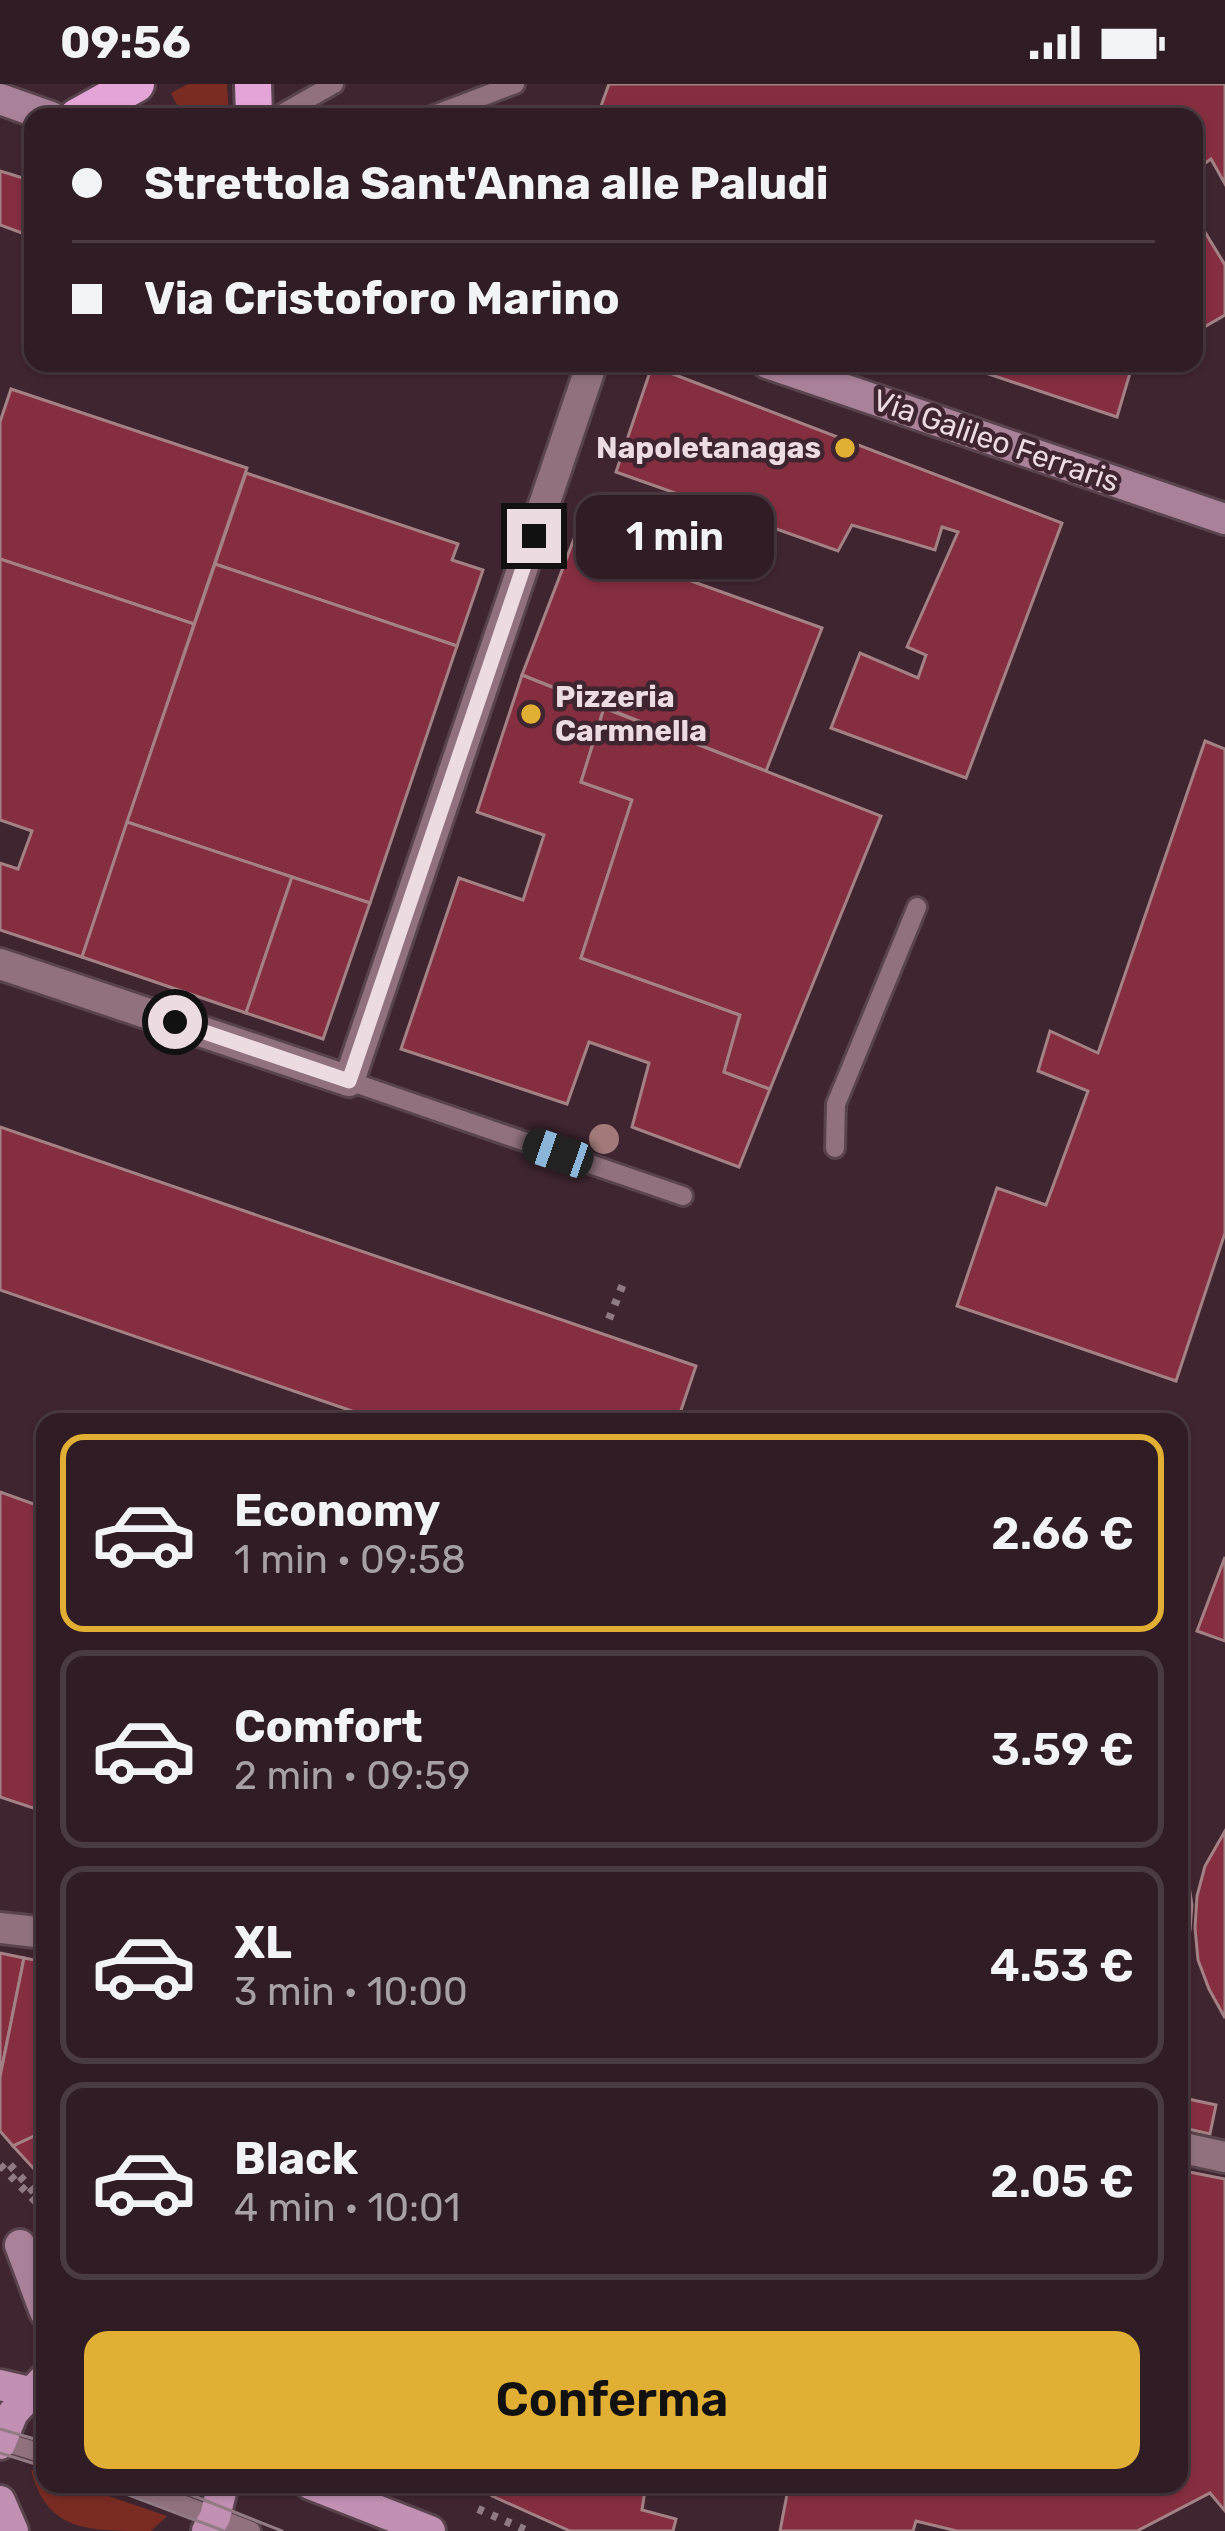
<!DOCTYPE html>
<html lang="it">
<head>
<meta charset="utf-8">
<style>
  :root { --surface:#2f1c24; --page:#37252c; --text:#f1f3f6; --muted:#a7a1a6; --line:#4a3a41; --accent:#e1af34 }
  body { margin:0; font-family:Rubik,sans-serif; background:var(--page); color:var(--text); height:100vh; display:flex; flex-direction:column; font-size:45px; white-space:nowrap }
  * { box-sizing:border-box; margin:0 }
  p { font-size:39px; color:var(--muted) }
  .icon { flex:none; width:66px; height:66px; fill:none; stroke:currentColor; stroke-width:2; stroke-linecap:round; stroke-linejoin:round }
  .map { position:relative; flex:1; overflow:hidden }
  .details { position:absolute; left:36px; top:1329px; width:1152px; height:1080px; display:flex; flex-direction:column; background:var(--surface); border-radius:24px; box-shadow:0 3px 9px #0004,0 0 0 3px var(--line) }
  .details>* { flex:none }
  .hud { position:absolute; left:24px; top:24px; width:1179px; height:264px; border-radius:24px; box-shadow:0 3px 9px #0004,0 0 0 3px var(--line); display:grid; align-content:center; height:264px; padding:0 48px; background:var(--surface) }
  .end { position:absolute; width:54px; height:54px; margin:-27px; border:15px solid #eddbe2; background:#111; box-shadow:0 0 0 6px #111 }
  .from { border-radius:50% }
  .bubble { position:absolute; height:84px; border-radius:24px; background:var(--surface); box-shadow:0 3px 9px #0004,0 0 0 3px var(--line); font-size:39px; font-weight:600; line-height:84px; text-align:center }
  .car { position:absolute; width:36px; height:72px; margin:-36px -18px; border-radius:15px; box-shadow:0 0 9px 3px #0007; background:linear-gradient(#222 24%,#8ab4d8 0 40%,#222 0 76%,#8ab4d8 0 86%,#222 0) }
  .hud b { display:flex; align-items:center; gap:42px; height:114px; font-size:45px }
  .hud b+b { border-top:3px solid var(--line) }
  .hud i { width:30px; height:30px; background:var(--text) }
  ul { padding:21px 0 0; list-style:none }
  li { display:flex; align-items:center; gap:36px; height:198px; margin:0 24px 18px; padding:0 24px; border:6px solid var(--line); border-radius:24px }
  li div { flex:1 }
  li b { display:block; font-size:45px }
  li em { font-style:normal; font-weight:600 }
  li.current { border-color:var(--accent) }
  li>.icon { width:108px; height:108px; stroke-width:1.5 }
  .primary-button { display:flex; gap:24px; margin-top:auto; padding:24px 48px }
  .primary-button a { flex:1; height:138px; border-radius:24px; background:var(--accent); color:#111; font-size:48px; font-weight:600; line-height:138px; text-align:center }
  .status { display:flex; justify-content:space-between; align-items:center; height:84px; padding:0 60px; background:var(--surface); direction:ltr }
  .status svg { height:33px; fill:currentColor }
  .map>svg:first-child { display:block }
  .green { fill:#7a2c23 }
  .building { fill:#852e40; stroke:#a48185; stroke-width:3 }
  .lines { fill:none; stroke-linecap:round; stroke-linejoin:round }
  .lane-casing { stroke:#59434d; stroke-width:24 }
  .street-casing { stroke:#59434d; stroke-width:36 }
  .secondary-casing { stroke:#59434d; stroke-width:36 }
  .primary-casing { stroke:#59434d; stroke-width:36 }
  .highway-casing { stroke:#59434d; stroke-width:42 }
  .path { stroke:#907a83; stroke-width:8; stroke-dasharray:6 9; stroke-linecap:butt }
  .lane { stroke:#90717d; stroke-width:18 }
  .street { stroke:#90717d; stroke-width:30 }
  .secondary { stroke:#a98198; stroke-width:30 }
  .primary { stroke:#c290b3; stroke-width:30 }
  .highway { stroke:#e3a5d7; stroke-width:36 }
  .tram { stroke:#927b85; stroke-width:3 }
  .tree { fill:#a27a7a }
  .route { stroke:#eddbe2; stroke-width:15 }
  .poi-dot { fill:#e1af34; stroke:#3f2530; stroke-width:4.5 }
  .labels { text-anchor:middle; stroke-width:9; stroke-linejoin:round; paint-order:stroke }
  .street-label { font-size:30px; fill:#eddbe2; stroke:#3f2530 }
  .poi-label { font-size:30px; font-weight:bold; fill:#eddbe2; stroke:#3f2530; text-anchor:end }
</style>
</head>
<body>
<div class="status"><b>09:56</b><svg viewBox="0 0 49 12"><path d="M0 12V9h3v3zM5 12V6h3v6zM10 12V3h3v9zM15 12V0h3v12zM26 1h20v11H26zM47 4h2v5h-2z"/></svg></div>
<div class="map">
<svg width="1225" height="2447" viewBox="0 0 1225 2447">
  <rect width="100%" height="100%" fill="#3f2530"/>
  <g class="green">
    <path d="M188,0H227L229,33C199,33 184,40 171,9Z"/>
    <path d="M31,2386L45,2390V2400H73L167,2432L151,2447C86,2447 47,2447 31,2386Z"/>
  </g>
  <g class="building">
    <polygon points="609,0 1225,0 1225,100 1211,75 1194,87 1194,33 597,33"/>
    <polygon points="0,87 33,97 33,153 0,141"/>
    <polygon points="1194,130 1225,181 1225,231 1194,249"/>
    <polygon points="956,279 1133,279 1117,333"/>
    <polygon points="652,282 1062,439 966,694 831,644 860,569 918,594 926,571 907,563 958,448 942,443 935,466 852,441 838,467 616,388"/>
    <polygon points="11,305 247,384 194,540 0,475 0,338"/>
    <polygon points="246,389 458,460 452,476 483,486 457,562 215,480"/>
    <polygon points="574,455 822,544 766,687 522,591"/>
    <polygon points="0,475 194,540 82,873 0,846 0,779 18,785 32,747 0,736"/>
    <polygon points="215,480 457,562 370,819 127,738"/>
    <polygon points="522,591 604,624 581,698 632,716 581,874 740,931 724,988 770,1005 739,1083 632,1043 649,979 589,958 567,1020 401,965 459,794 523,816 544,751 477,728"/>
    <polygon points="604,624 881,732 770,1005 724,988 740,931 581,874 632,716 581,698"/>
    <polygon points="1205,657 1225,665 1225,1149 1176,1297 957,1222 997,1104 1046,1121 1088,1007 1038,987 1050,947 1098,969"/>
    <polygon points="127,738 292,793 246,929 82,873"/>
    <polygon points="292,793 370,819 323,955 246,929"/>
    <polygon points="0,1043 696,1282 677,1338 384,1338 0,1206"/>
    <polygon points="0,1408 45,1424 45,1728 0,1713"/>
    <polygon points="1225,1473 1225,1557 1197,1547"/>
    <polygon points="1225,1747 1225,1934 1209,1905 1198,1876 1195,1844 1197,1812 1205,1782"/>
    <polygon points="1179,1771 1188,1796 1192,1821 1190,1846 1179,1877"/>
    <polygon points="0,1869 24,1874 0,1993"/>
    <polygon points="24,1874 45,1878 45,2047 13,2062 0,2047 0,1993"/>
    <polygon points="1179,2013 1216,2021 1210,2050 1179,2043"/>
    <polygon points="45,2047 45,2097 13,2062"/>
    <polygon points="1179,2086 1225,2095 1225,2427 1210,2409 1137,2447 957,2447 916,2437 913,2447 780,2447 789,2400 1179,2400"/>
    <polygon points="495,2400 646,2400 642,2426 676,2435 673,2447 570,2447 492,2412"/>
  </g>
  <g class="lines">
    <defs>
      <g id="lane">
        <polyline points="276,33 334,0"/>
        <polyline points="429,33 515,0"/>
        <polyline points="349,997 683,1112"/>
        <polyline points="835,1064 836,1020 917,823"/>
        <polyline points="0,2357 45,2370"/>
        <polyline points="130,2400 251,2447"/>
      </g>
      <g id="street">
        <polyline points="0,880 349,997 592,279"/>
        <polyline points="0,1844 45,1849"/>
        <polyline points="1179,2063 1225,2073"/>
      </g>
      <g id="secondary">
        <polyline points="0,15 51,33"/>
        <polyline points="767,279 1225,435"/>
        <polyline points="20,2161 45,2228"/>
      </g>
      <g id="primary">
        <polyline points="0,2301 30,2308"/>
        <polyline points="0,2360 13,2329 45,2294"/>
        <polyline points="310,2400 430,2447"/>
        <polyline points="0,2417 13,2447"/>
        <polyline points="207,2447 215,2433 223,2400"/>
      </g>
      <g id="highway">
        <polyline points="253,0 254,33"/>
        <polyline points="77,33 136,0"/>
      </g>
    </defs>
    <use href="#lane" class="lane-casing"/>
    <use href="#street" class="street-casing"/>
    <use href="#secondary" class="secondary-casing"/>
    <use href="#primary" class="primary-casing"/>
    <use href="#highway" class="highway-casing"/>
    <g class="path">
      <polyline points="609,1235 623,1200"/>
      <polyline points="0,2081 45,2127"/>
      <polyline points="10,2081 40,2115"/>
      <polyline points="478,2425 528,2447"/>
    </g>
    <use href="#lane" class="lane"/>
    <use href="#street" class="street"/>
    <use href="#secondary" class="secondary"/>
    <use href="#primary" class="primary"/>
    <use href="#highway" class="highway"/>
    <g class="tram">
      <polyline points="0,2345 45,2358"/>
      <polyline points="0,2369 45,2383"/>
      <polyline points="100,2400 224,2447"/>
      <polyline points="164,2400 282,2447"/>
    </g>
  </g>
  <circle class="tree" cx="604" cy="1055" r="15"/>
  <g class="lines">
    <polyline class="route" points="175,938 349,997 534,452"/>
  </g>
  <g class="poi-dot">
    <circle cx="845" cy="364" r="12"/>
    <circle cx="531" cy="630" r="12"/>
  </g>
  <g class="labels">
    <g class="street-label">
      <text transform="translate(996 357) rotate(19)" y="10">Via Galileo Ferraris</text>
    </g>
    <g class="poi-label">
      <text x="821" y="374">Napoletanagas</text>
      <text x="555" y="623" text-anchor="start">Pizzeria<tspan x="555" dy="34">Carmnella</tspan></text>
    </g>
  </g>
</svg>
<i class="end from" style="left:175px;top:938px"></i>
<i class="end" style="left:534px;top:452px"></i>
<div class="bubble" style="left:576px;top:411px;width:198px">1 min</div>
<i class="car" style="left:558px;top:1069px;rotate:289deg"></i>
<div class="hud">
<b><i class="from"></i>Strettola Sant'Anna alle Paludi</b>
<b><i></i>Via Cristoforo Marino</b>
</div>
<section class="details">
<ul>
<li class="current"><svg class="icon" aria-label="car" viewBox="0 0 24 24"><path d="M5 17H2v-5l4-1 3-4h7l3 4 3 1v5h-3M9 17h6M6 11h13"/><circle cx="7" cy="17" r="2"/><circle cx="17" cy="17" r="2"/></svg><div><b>Economy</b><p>1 min · 09:58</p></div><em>2.66 €</em></li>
<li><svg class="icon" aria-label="car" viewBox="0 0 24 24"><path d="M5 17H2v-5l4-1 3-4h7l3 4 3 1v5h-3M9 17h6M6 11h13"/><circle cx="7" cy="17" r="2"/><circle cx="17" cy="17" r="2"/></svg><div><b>Comfort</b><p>2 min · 09:59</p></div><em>3.59 €</em></li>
<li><svg class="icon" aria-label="car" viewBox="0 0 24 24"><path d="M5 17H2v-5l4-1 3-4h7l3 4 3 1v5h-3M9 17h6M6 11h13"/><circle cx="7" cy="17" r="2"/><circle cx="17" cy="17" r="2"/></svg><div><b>XL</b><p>3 min · 10:00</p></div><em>4.53 €</em></li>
<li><svg class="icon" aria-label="car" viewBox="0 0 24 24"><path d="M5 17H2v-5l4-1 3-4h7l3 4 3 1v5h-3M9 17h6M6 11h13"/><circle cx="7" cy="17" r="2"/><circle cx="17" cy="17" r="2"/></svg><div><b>Black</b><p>4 min · 10:01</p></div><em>2.05 €</em></li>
</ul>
<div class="primary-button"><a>Conferma</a></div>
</section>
</div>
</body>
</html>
